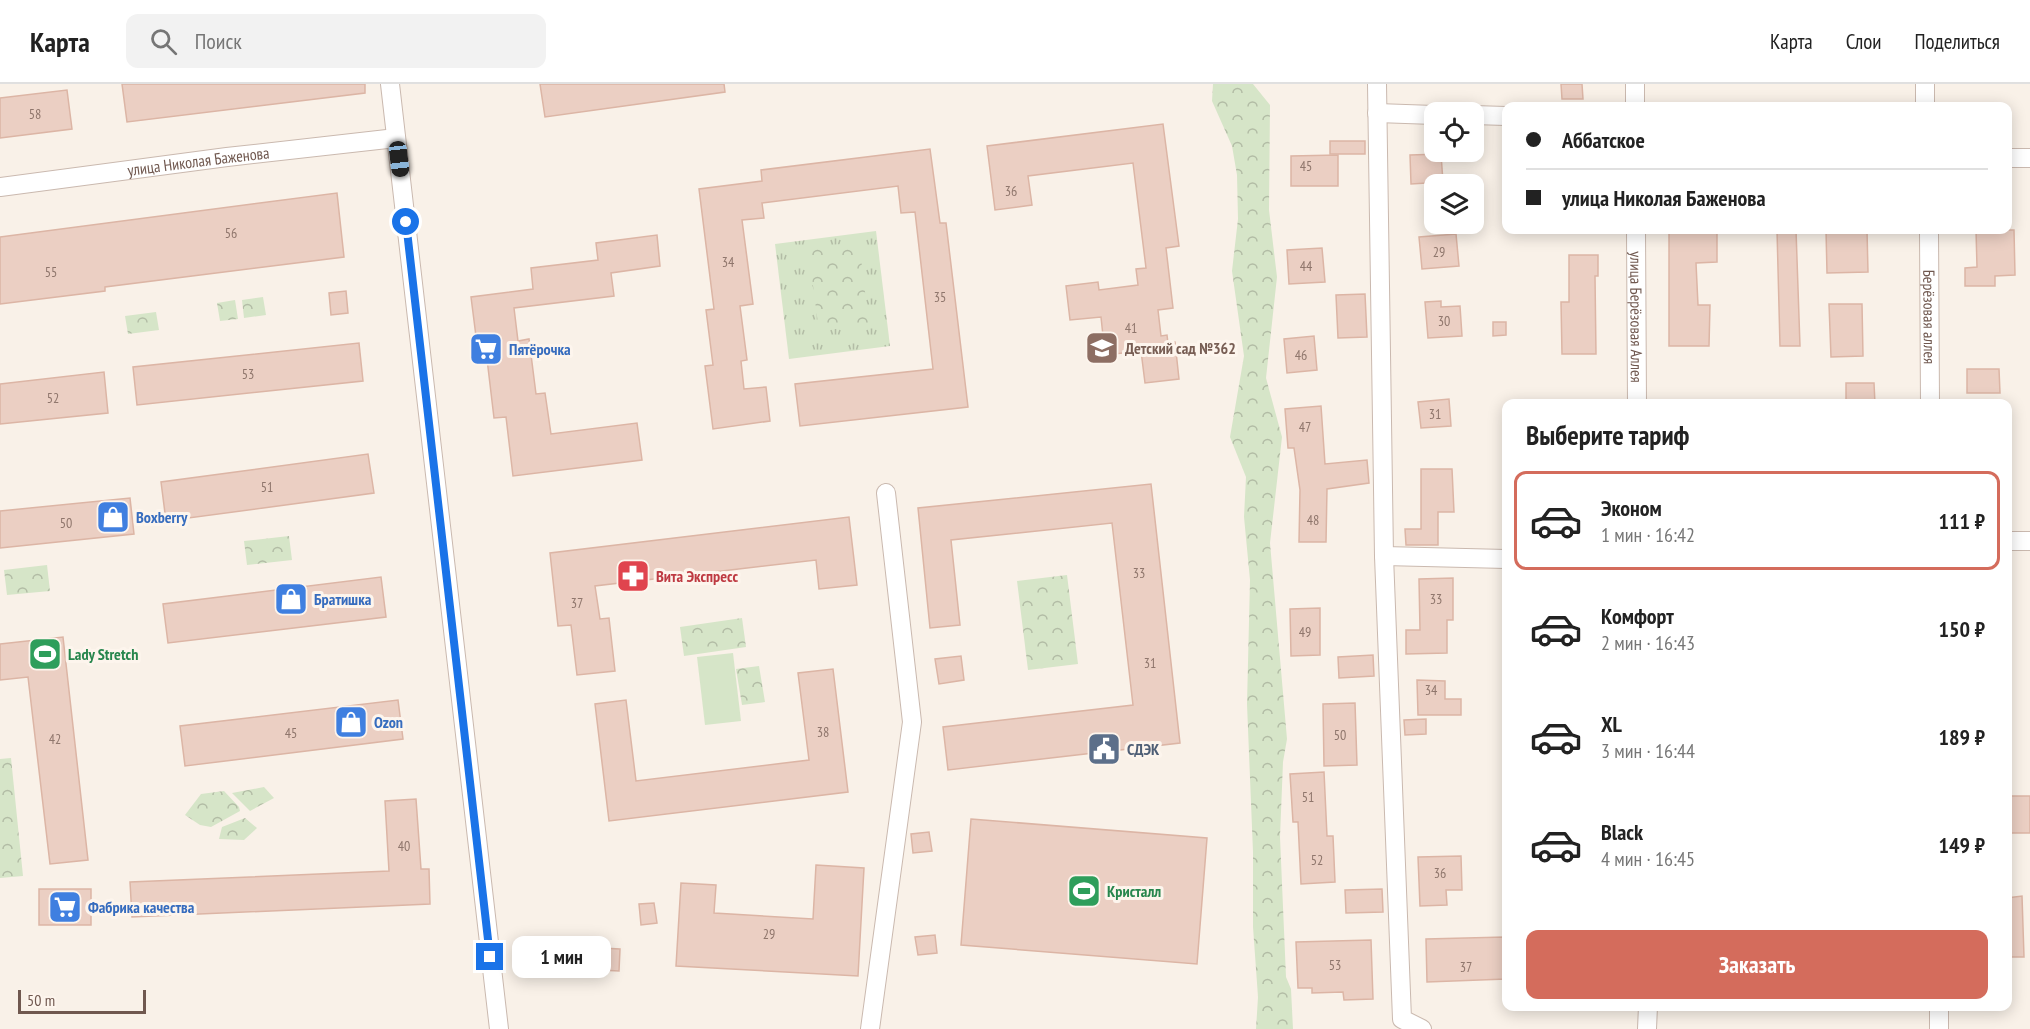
<!DOCTYPE html>
<html lang="ru">
<head>
<meta charset="utf-8">
<style>
  :root { --surface:#fff; --page:#f2f2f2; --text:#222; --muted:#767676; --line:#e0e0e0; --accent:#d46c5c }
  body { margin:0; font-family:"PT Sans Narrow",sans-serif; background:var(--page); color:var(--text); height:100vh; display:flex; flex-direction:column; font-size:22px; white-space:nowrap }
  * { box-sizing:border-box; margin:0 }
  p { font-size:20px; color:var(--muted) }
  .icon { flex:none; width:33px; height:33px; fill:none; stroke:currentColor; stroke-width:2; stroke-linecap:round; stroke-linejoin:round }
  .map { position:relative; flex:1; overflow:hidden }
  .drawer { position:absolute; left:1502px; top:315px; width:510px; height:612px; display:flex; flex-direction:column; background:var(--surface); border-radius:12px; box-shadow:0 3px 15px #0003 }
  .drawer>* { flex:none }
  .hud { position:absolute; left:1502px; top:18px; width:510px; height:132px; border-radius:12px; box-shadow:0 3px 15px #0003; display:grid; align-content:center; height:132px; padding:0 24px; background:var(--surface) }
  .tools { position:absolute; left:1424px; top:18px; display:grid; gap:12px }
  .tools a { display:grid; place-items:center; width:60px; height:60px; border-radius:12px; background:var(--surface); box-shadow:0 3px 15px #0003; font-size:30px }
  .scale { position:absolute; left:18px; bottom:15px; width:128px; box-sizing:border-box; padding-left:6px; border:3px solid #70584f; border-top:0; font-size:16px; line-height:21px; white-space:nowrap; color:#70584f; -webkit-text-stroke:4px #fdf5ed; paint-order:stroke }
  .end { position:absolute; width:27px; height:27px; margin:-14px; border:8px solid #1a73e8; background:#fff; box-shadow:0 0 0 3px #fff }
  .from { border-radius:50% }
  .bubble { position:absolute; height:42px; border-radius:12px; background:var(--surface); box-shadow:0 3px 15px #0003; font-size:20px; font-weight:800; line-height:42px; text-align:center }
  .car { position:absolute; width:18px; height:36px; margin:-18px -9px; border-radius:8px; box-shadow:0 0 4px 2px #0007; background:linear-gradient(#222 24%,#8ab4d8 0 40%,#222 0 76%,#8ab4d8 0 86%,#222 0) }
  .hud b { display:flex; align-items:center; gap:21px; height:57px; font-size:22px }
  .hud b+b { border-top:2px solid var(--line) }
  .hud i { width:15px; height:15px; background:var(--text) }
  ul { padding:0; list-style:none }
  li { display:flex; align-items:center; gap:18px; height:99px; margin:0 12px 9px; padding:0 12px; border:3px solid transparent; border-radius:12px }
  li div { flex:1 }
  li b { display:block; font-size:22px }
  li em { font-style:normal; font-weight:800 }
  li.current { border-color:var(--accent) }
  li>.icon { width:54px; height:54px; stroke-width:1.5 }
  h2 { padding:0 24px; font-size:27px; line-height:72px }
  .primary-button { display:flex; gap:12px; margin-top:auto; padding:12px 24px }
  .primary-button a { flex:1; height:69px; border-radius:12px; background:var(--accent); color:#fff; font-size:24px; font-weight:800; line-height:69px; text-align:center }
  header { display:flex; align-items:center; gap:36px; box-sizing:border-box; height:84px; padding:0 30px; background:var(--surface); border-bottom:2px solid var(--line) }
  header strong { font-size:28px }
  nav { display:flex; gap:33px; margin-inline-start:auto; font-size:21px }
  .search { width:420px; height:54px; background:var(--page); display:flex; align-items:center; gap:15px; box-sizing:border-box; padding:0 21px; border-radius:12px; color:var(--muted); font-size:22px }
  .map>svg:first-child { display:block }
  .grass { fill:url(#grass-tufts) }
  .forest { fill:url(#forest-crowns) }
  .garden { fill:#d6e5c8 }
  .building { fill:#ebcfc3; stroke:#dcb5a5; stroke-width:1.5 }
  .lines { fill:none; stroke-linecap:round; stroke-linejoin:round }
  .minor-casing { stroke:#cab9af; stroke-width:20 }
  .minor { stroke:#fff; stroke-width:18 }
  .route { stroke:#1a73e8; stroke-width:8 }
  .labels { text-anchor:middle; stroke-width:6; stroke-linejoin:round; paint-order:stroke }
  .number-label { font-size:14px; fill:#8f766c }
  .street-label { font-size:16px; fill:#70584f; stroke:#fdf5ed }
  .education-label { font-size:16px; font-weight:bold; fill:#785e54; stroke:#fdf5ed; text-anchor:start }
  .shop-label { font-size:16px; font-weight:bold; fill:#366cbe; stroke:#fdf5ed; text-anchor:start }
  .health-label { font-size:16px; font-weight:bold; fill:#be3a42; stroke:#fdf5ed; text-anchor:start }
  .leisure-label { font-size:16px; font-weight:bold; fill:#27864d; stroke:#fdf5ed; text-anchor:start }
  .service-label { font-size:16px; font-weight:bold; fill:#4e5e75; stroke:#fdf5ed; text-anchor:start }
</style>
</head>
<body>
<header>
<strong>Карта</strong>
<div class="search"><svg class="icon" aria-label="search" viewBox="0 0 24 24"><circle cx="10" cy="10" r="6"/><path d="M15 15l6 6"/></svg>Поиск</div>
<nav><a>Карта</a><a>Слои</a><a>Поделиться</a></nav>
</header>
<div class="map">
<svg width="2030" height="945" viewBox="0 0 2030 945">
  <defs>
    <pattern id="grass-tufts" width="24" height="20" patternUnits="userSpaceOnUse" patternTransform="scale(1.5)"><rect width="24" height="20" fill="#d6e5c8"/><path d="M3 7l-1-3M5 7V3M7 7l1-3M15 17l-1-3M17 17v-4M19 17l1-3" fill="none" stroke="#b2bca5"/></pattern>
    <pattern id="forest-crowns" width="20" height="18" patternUnits="userSpaceOnUse" patternTransform="scale(1.5)"><rect width="20" height="18" fill="#d6e5c8"/><path d="M2 6a3 3 0 1 1 6 0M12 15a3 3 0 1 1 6 0" fill="none" stroke="#b2bca5"/></pattern>
  </defs>
  <rect width="100%" height="100%" fill="#f9f1e8"/>
  <polygon class="grass" points="876,147 890,262 789,275 775,160"/>
  <g class="forest">
    <polygon points="1213,0 1253,0 1270,21 1269,126 1277,193 1266,294 1282,353 1270,459 1287,655 1283,678 1280,753 1286,893 1291,905 1293,945 1256,945 1258,913 1253,843 1253,768 1247,620 1250,496 1244,433 1246,393 1230,353 1244,272 1232,187 1238,135 1237,91 1232,62 1212,17"/>
    <polygon points="859,158 869,241 819,247 808,164"/>
    <polygon points="263,213 266,231 244,234 242,216"/>
    <polygon points="235,216 238,235 220,237 217,219"/>
    <polygon points="156,228 159,246 128,250 125,232"/>
    <polygon points="289,452 292,476 247,481 244,457"/>
    <polygon points="47,481 50,507 7,511 4,486"/>
    <polygon points="1067,491 1078,580 1028,586 1017,497"/>
    <polygon points="742,534 746,563 684,572 680,543"/>
    <polygon points="759,582 765,618 742,621 736,585"/>
    <polygon points="11,674 23,792 0,794 0,675"/>
    <polygon points="264,703 274,714 250,727 232,709"/>
    <polygon points="224,707 239,723 240,727 211,743 200,741 185,731 201,710"/>
    <polygon points="245,734 257,744 244,756 219,755 222,743"/>
  </g>
  <polygon class="garden" points="733,569 741,637 705,641 697,573"/>
  <g class="building">
    <polygon points="122,0 365,0 365,9 127,38"/>
    <polygon points="540,0 724,0 725,8 545,33"/>
    <polygon points="1561,0 1582,0 1583,15 1562,15"/>
    <polygon points="67,6 72,45 0,54 0,14"/>
    <polygon points="1163,40 1179,162 1166,164 1173,224 1158,226 1161,252 1167,251 1168,259 1175,258 1179,295 1145,299 1141,267 1105,271 1101,233 1070,236 1066,202 1098,198 1099,206 1138,201 1136,185 1146,184 1133,79 1028,92 1032,121 995,126 987,62"/>
    <rect x="1330" y="57" width="35" height="13"/>
    <polygon points="930,65 940,139 946,139 968,323 800,342 795,300 933,285 915,128 901,129 898,102 762,119 764,134 742,136 753,220 740,222 747,276 741,277 744,305 766,303 770,337 713,345 705,282 713,281 706,226 714,225 699,105 762,97 761,86"/>
    <polygon points="1441,70 1443,98 1411,100 1410,71"/>
    <polygon points="1338,71 1338,102 1291,102 1291,72"/>
    <polygon points="337,109 344,173 105,203 105,207 0,220 0,153"/>
    <polygon points="1669,146 1717,146 1717,178 1696,179 1698,221 1710,221 1709,262 1669,262"/>
    <polygon points="1777,146 1796,146 1800,262 1780,262"/>
    <polygon points="1826,146 1867,146 1868,188 1827,189"/>
    <polygon points="1976,146 2014,146 2015,191 1995,192 1995,202 1965,202 1965,184 1977,183"/>
    <polygon points="1456,150 1459,182 1422,185 1419,153"/>
    <polygon points="657,151 660,182 611,189 614,212 514,224 518,257 529,255 536,310 545,309 551,350 637,339 642,376 513,392 506,333 494,334 487,275 479,276 471,213 533,205 531,184 598,176 596,159"/>
    <polygon points="1322,164 1325,198 1289,200 1287,166"/>
    <polygon points="1569,171 1598,171 1598,192 1595,192 1596,270 1562,270 1561,218 1569,218"/>
    <polygon points="346,207 348,229 331,231 329,209"/>
    <polygon points="1365,210 1367,253 1338,254 1336,211"/>
    <polygon points="1441,217 1441,223 1460,222 1462,252 1428,254 1425,218"/>
    <polygon points="1829,220 1862,220 1863,272 1831,273"/>
    <polygon points="1493,238 1506,238 1506,251 1493,252"/>
    <polygon points="1314,252 1317,286 1287,289 1284,255"/>
    <polygon points="359,259 363,297 137,321 133,283"/>
    <polygon points="1967,285 1999,285 2000,309 1967,309"/>
    <polygon points="104,288 108,329 0,340 0,300"/>
    <polygon points="1846,299 1874,299 1875,320 1846,320"/>
    <polygon points="1449,315 1451,342 1421,344 1418,318"/>
    <polygon points="1321,322 1325,380 1367,376 1369,399 1327,405 1326,458 1299,458 1300,406 1294,364 1288,364 1285,325"/>
    <polygon points="368,370 374,409 166,437 161,398"/>
    <polygon points="1421,385 1452,385 1454,428 1438,428 1438,461 1406,461 1405,445 1421,445"/>
    <polygon points="1151,400 1180,659 948,686 943,643 1133,621 1112,439 951,456 960,541 930,544 918,424"/>
    <polygon points="130,414 134,450 0,464 0,427"/>
    <polygon points="849,433 857,501 819,505 816,476 595,502 600,535 609,534 615,587 577,591 571,541 558,542 550,469"/>
    <polygon points="381,493 386,533 168,559 163,520"/>
    <polygon points="1453,494 1453,536 1447,536 1447,569 1406,570 1406,546 1420,546 1419,495"/>
    <polygon points="1320,524 1320,571 1291,572 1290,525"/>
    <polygon points="63,553 88,776 50,780 28,593 0,596 0,560"/>
    <polygon points="1373,571 1374,592 1339,594 1338,573"/>
    <polygon points="961,572 964,596 939,600 935,575"/>
    <polygon points="833,585 848,708 609,737 595,620 626,616 636,697 809,676 798,589"/>
    <polygon points="1417,596 1445,597 1445,615 1461,615 1461,631 1418,631"/>
    <polygon points="398,616 403,655 185,682 180,642"/>
    <polygon points="1355,619 1357,681 1324,682 1323,620"/>
    <polygon points="1426,635 1426,650 1405,651 1404,636"/>
    <polygon points="1324,688 1327,752 1333,752 1335,798 1301,800 1298,738 1293,738 1290,690"/>
    <rect x="2007" y="712" width="23" height="37"/>
    <polygon points="416,715 421,785 429,785 430,820 132,833 130,798 389,787 385,717"/>
    <polygon points="971,735 1207,754 1197,880 961,861"/>
    <polygon points="929,748 932,767 913,769 911,750"/>
    <polygon points="1461,772 1462,806 1446,806 1447,821 1420,822 1418,773"/>
    <polygon points="816,781 864,784 858,892 676,882 681,799 716,801 714,829 813,835"/>
    <rect x="39" y="805" width="52" height="36"/>
    <polygon points="1382,805 1383,828 1346,829 1345,806"/>
    <polygon points="2022,812 2024,873 2007,873 2007,814"/>
    <polygon points="654,819 657,839 641,841 639,820"/>
    <polygon points="935,851 937,869 918,871 915,853"/>
    <polygon points="1505,853 1506,895 1427,898 1426,855"/>
    <polygon points="1371,856 1373,915 1344,916 1343,908 1312,909 1312,904 1298,904 1296,858"/>
    <polygon points="601,864 620,865 619,887 600,886"/>
  </g>
  <g class="lines">
    <defs>
      <g id="minor">
        <polyline points="390,0 499,945"/>
        <polyline points="1377,0 1384,472 1402,935 1422,945"/>
        <polyline points="1635,0 1635,22"/>
        <polyline points="1925,0 1925,22"/>
        <polyline points="1377,29 1434,31"/>
        <polyline points="1473,31 1506,32"/>
        <polyline points="2007,74 2030,74"/>
        <path id="s1" d="M0,103L227,73L396,54"/>
        <path id="s2" d="M1636,146L1637,320"/>
        <path id="s3" d="M1929,146L1930,320"/>
        <polyline points="2007,457 2030,457"/>
        <polyline points="1384,472 1506,475"/>
        <polyline points="870,945 912,638 886,409"/>
        <polyline points="1647,945 1648,922"/>
        <polyline points="1939,945 1939,922"/>
      </g>
    </defs>
    <use href="#minor" class="minor-casing"/>
    <use href="#minor" class="minor"/>
  </g>
  <g class="lines">
    <polyline class="route" points="406,138 490,873"/>
  </g>
  <defs>
    <symbol id="school-square" viewBox="-11 -11 22 22"><rect x="-9" y="-9" width="18" height="18" rx="4" fill="#8d6e63" stroke="#fdf5ed"/><path d="M0-5L7-2L0 1L-7-2ZM-4 1L0 2.5L4 1V4Q0 6-4 4Z" fill="#fff"/></symbol>
    <symbol id="supermarket-square" viewBox="-11 -11 22 22"><rect x="-9" y="-9" width="18" height="18" rx="4" fill="#3f7fe0" stroke="#fdf5ed"/><path d="M-6-5.5h2.5l.6 2H6L4.5 2H-2.5L-4.4-4H-6ZM-1.5 3.2a1.3 1.3 0 1 0 .1 0ZM3 3.2a1.3 1.3 0 1 0 .1 0Z" fill="#fff"/></symbol>
    <symbol id="shop-square" viewBox="-11 -11 22 22"><rect x="-9" y="-9" width="18" height="18" rx="4" fill="#3f7fe0" stroke="#fdf5ed"/><path d="M-5-2.5h2.3a2.7 3.5 0 0 1 5.4 0H5L5.5 6h-11ZM-1.5-2.5h3a1.5 2.3 0 0 0-3 0Z" fill="#fff"/></symbol>
    <symbol id="pharmacy-square" viewBox="-11 -11 22 22"><rect x="-9" y="-9" width="18" height="18" rx="4" fill="#e0444e" stroke="#fdf5ed"/><path d="M-2-6h4v4h4v4h-4v4h-4v-4h-4v-4h4Z" fill="#fff"/></symbol>
    <symbol id="stadium-square" viewBox="-11 -11 22 22"><rect x="-9" y="-9" width="18" height="18" rx="4" fill="#2e9e5b" stroke="#fdf5ed"/><path d="M0-5a6.5 5 0 1 0 0 10a6.5 5 0 1 0 0-10ZM-3.5-1.8h7v3.6h-7Z" fill="#fff"/></symbol>
    <symbol id="civic-square" viewBox="-11 -11 22 22"><rect x="-9" y="-9" width="18" height="18" rx="4" fill="#5c6f8a" stroke="#fdf5ed"/><path d="M-.6-6.5H3V-4.5H.6V-3L4-1V1h2V6H-6V1h2V-1L-.6-3ZM-1.2 2.5V6h2.4V2.5Z" fill="#fff"/></symbol>
  </defs>
  <g fill-rule="evenodd">
    <use href="#school-square" x="1083" y="245" width="38" height="38"/>
    <use href="#supermarket-square" x="467" y="246" width="38" height="38"/>
    <use href="#shop-square" x="94" y="414" width="38" height="38"/>
    <use href="#pharmacy-square" x="614" y="473" width="38" height="38"/>
    <use href="#shop-square" x="272" y="496" width="38" height="38"/>
    <use href="#stadium-square" x="26" y="551" width="38" height="38"/>
    <use href="#shop-square" x="332" y="619" width="38" height="38"/>
    <use href="#civic-square" x="1085" y="646" width="38" height="38"/>
    <use href="#stadium-square" x="1065" y="788" width="38" height="38"/>
    <use href="#supermarket-square" x="46" y="804" width="38" height="38"/>
  </g>
  <g class="labels">
    <g class="number-label">
      <text x="35" y="35">58</text>
      <text x="1306" y="87">45</text>
      <text x="1011" y="112">36</text>
      <text x="231" y="154">56</text>
      <text x="1439" y="173">29</text>
      <text x="728" y="183">34</text>
      <text x="1306" y="187">44</text>
      <text x="51" y="193">55</text>
      <text x="940" y="218">35</text>
      <text x="1444" y="242">30</text>
      <text x="1131" y="249">41</text>
      <text x="1301" y="276">46</text>
      <text x="248" y="295">53</text>
      <text x="53" y="319">52</text>
      <text x="1435" y="335">31</text>
      <text x="1305" y="348">47</text>
      <text x="267" y="408">51</text>
      <text x="1313" y="441">48</text>
      <text x="66" y="444">50</text>
      <text x="1139" y="494">33</text>
      <text x="1436" y="520">33</text>
      <text x="577" y="524">37</text>
      <text x="1305" y="553">49</text>
      <text x="1150" y="584">31</text>
      <text x="1431" y="611">34</text>
      <text x="823" y="653">38</text>
      <text x="291" y="654">45</text>
      <text x="1340" y="656">50</text>
      <text x="55" y="660">42</text>
      <text x="1308" y="718">51</text>
      <text x="404" y="767">40</text>
      <text x="1317" y="781">52</text>
      <text x="1440" y="794">36</text>
      <text x="769" y="855">29</text>
      <text x="1335" y="886">53</text>
      <text x="1466" y="888">37</text>
    </g>
    <g class="street-label">
      <text dy="6" stroke="none"><textPath href="#s1" startOffset="200">улица Николая Баженова</textPath></text>
      <text dy="6" stroke="none"><textPath href="#s2" startOffset="87">улица Берёзовая Аллея</textPath></text>
      <text dy="6" stroke="none"><textPath href="#s3" startOffset="87">Берёзовая аллея</textPath></text>
    </g>
    <g class="education-label">
      <text x="1125" y="270">Детский сад №362</text>
    </g>
    <g class="shop-label">
      <text x="509" y="271">Пятёрочка</text>
      <text x="136" y="439">Boxberry</text>
      <text x="314" y="521">Братишка</text>
      <text x="374" y="644">Ozon</text>
      <text x="88" y="829">Фабрика качества</text>
    </g>
    <g class="health-label">
      <text x="656" y="498">Вита Экспресс</text>
    </g>
    <g class="leisure-label">
      <text x="68" y="576">Lady Stretch</text>
      <text x="1107" y="813">Кристалл</text>
    </g>
    <g class="service-label">
      <text x="1127" y="671">СДЭК</text>
    </g>
  </g>
</svg>
<div class="tools">
<a><svg class="icon" aria-label="locate" viewBox="0 0 24 24"><circle cx="12" cy="12" r="6"/><path d="M12 2v4M12 18v4M2 12h4M18 12h4"/></svg></a>
<a><svg class="icon" aria-label="layers" viewBox="0 0 24 24"><path d="M12 4l9 5-9 5-9-5zM3 14l9 5 9-5"/></svg></a>
</div>
<div class="scale">50 m</div>
<i class="end from" style="left:406px;top:138px"></i>
<i class="end" style="left:490px;top:873px"></i>
<div class="bubble" style="left:512px;top:852px;width:99px">1 мин</div>
<i class="car" style="left:399px;top:75px;rotate:173deg"></i>
<div class="hud">
<b><i class="from"></i>Аббатское</b>
<b><i></i>улица Николая Баженова</b>
</div>
<section class="drawer">
<h2>Выберите тариф</h2>
<ul>
<li class="current"><svg class="icon" aria-label="car" viewBox="0 0 24 24"><path d="M5 17H2v-5l4-1 3-4h7l3 4 3 1v5h-3M9 17h6M6 11h13"/><circle cx="7" cy="17" r="2"/><circle cx="17" cy="17" r="2"/></svg><div><b>Эконом</b><p>1 мин · 16:42</p></div><em>111 ₽</em></li>
<li><svg class="icon" aria-label="car" viewBox="0 0 24 24"><path d="M5 17H2v-5l4-1 3-4h7l3 4 3 1v5h-3M9 17h6M6 11h13"/><circle cx="7" cy="17" r="2"/><circle cx="17" cy="17" r="2"/></svg><div><b>Комфорт</b><p>2 мин · 16:43</p></div><em>150 ₽</em></li>
<li><svg class="icon" aria-label="car" viewBox="0 0 24 24"><path d="M5 17H2v-5l4-1 3-4h7l3 4 3 1v5h-3M9 17h6M6 11h13"/><circle cx="7" cy="17" r="2"/><circle cx="17" cy="17" r="2"/></svg><div><b>XL</b><p>3 мин · 16:44</p></div><em>189 ₽</em></li>
<li><svg class="icon" aria-label="car" viewBox="0 0 24 24"><path d="M5 17H2v-5l4-1 3-4h7l3 4 3 1v5h-3M9 17h6M6 11h13"/><circle cx="7" cy="17" r="2"/><circle cx="17" cy="17" r="2"/></svg><div><b>Black</b><p>4 мин · 16:45</p></div><em>149 ₽</em></li>
</ul>
<div class="primary-button"><a>Заказать</a></div>
</section>
</div>
</body>
</html>
